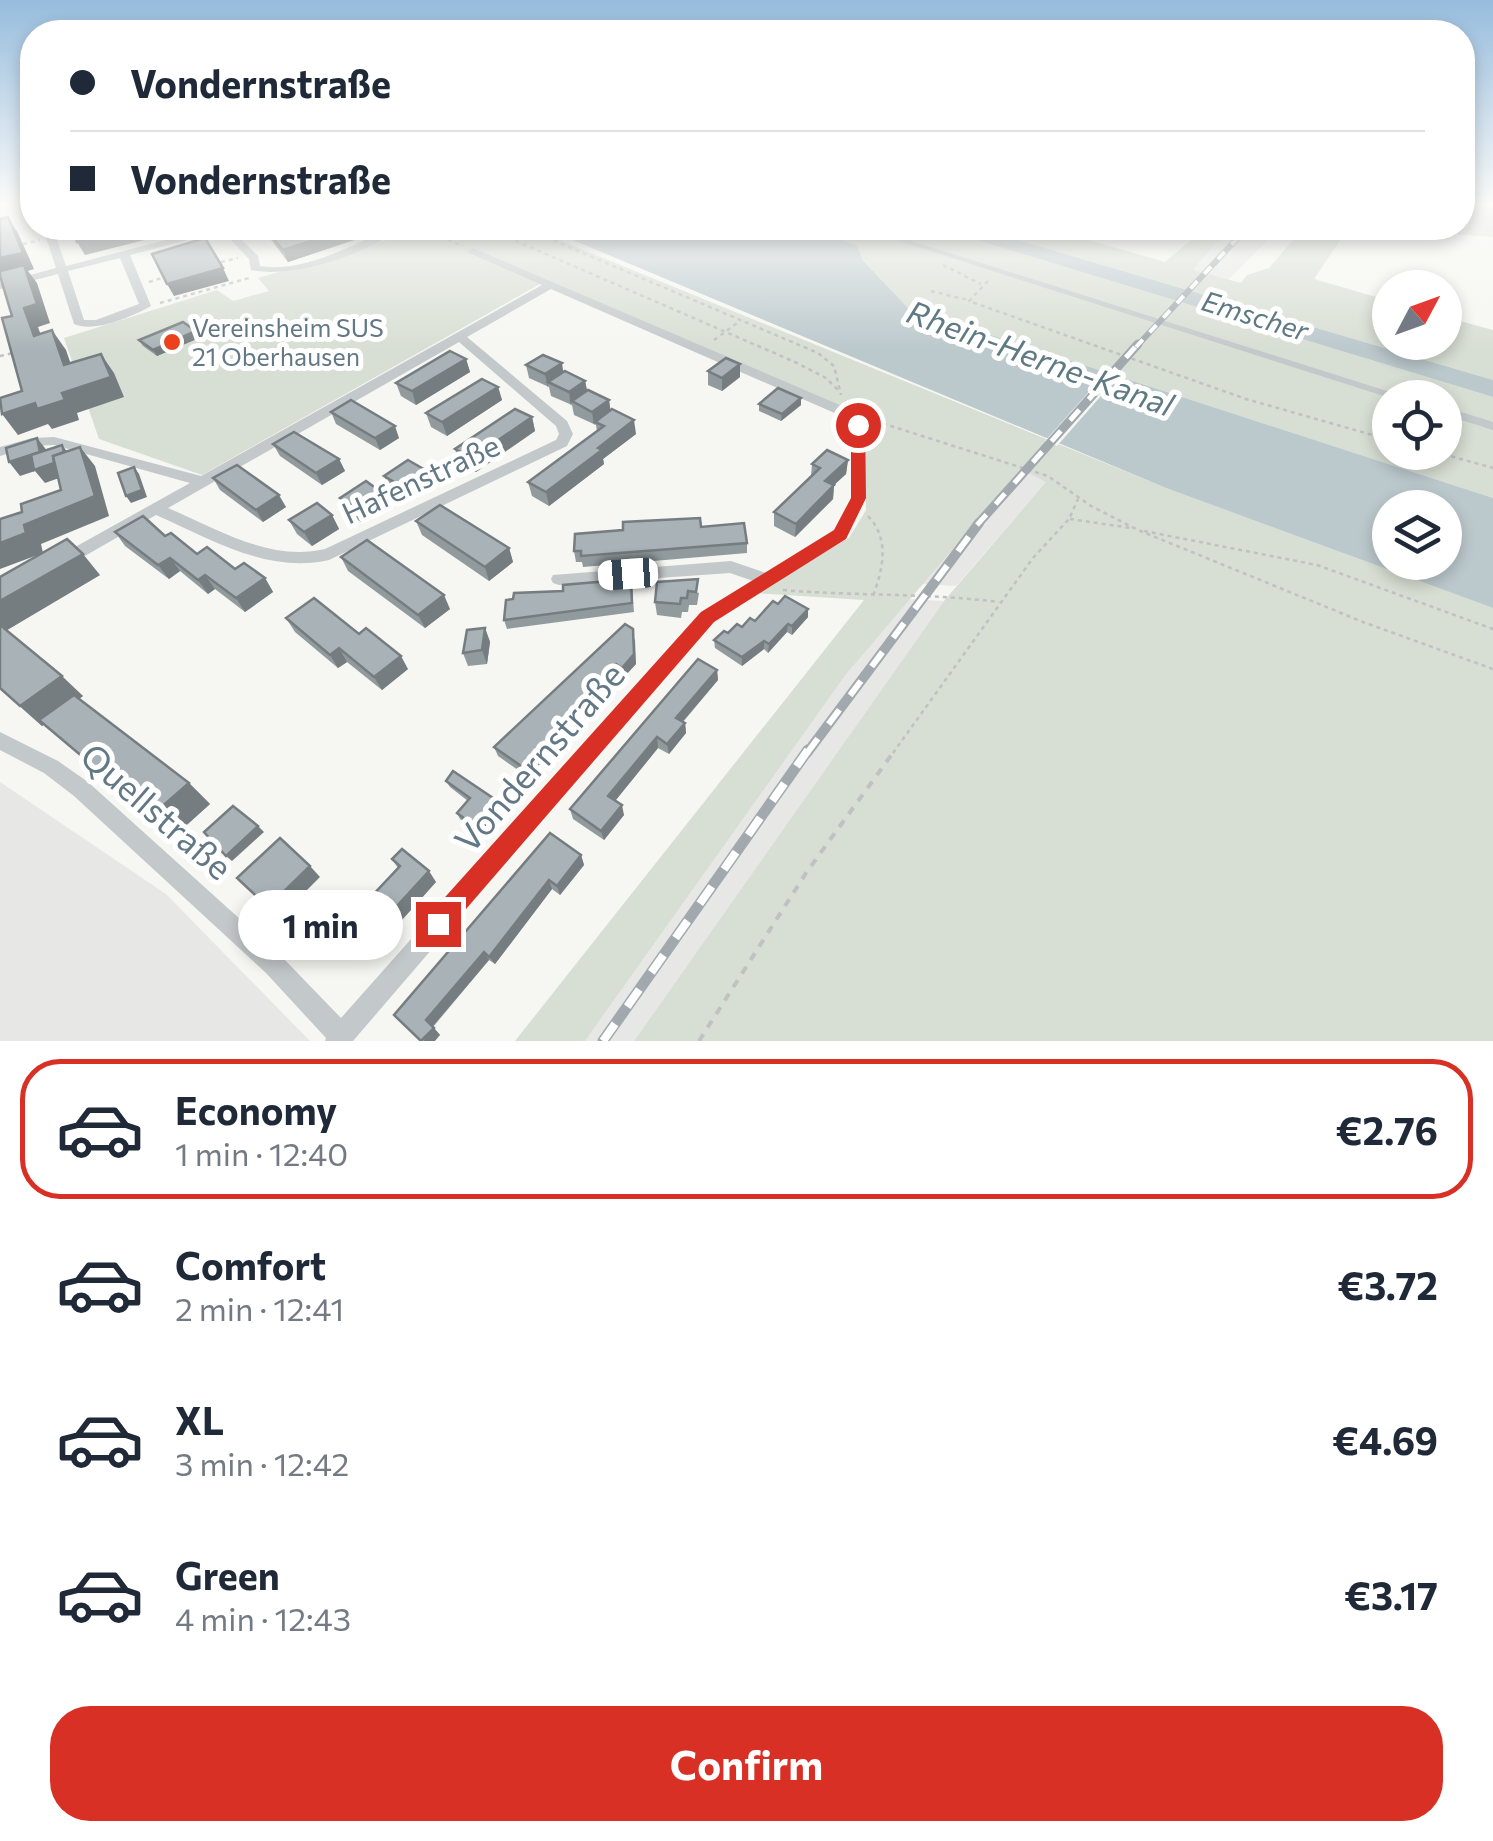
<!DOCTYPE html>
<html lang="en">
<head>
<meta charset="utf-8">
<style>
  :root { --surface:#fff; --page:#f2f2f3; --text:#1f2937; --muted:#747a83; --line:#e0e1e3; --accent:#d93025 }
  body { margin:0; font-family:Commissioner,sans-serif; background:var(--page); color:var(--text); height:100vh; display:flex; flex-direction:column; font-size:38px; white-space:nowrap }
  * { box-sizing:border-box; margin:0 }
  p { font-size:32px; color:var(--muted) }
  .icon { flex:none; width:55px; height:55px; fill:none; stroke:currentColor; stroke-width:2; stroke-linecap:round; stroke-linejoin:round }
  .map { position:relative; height:1041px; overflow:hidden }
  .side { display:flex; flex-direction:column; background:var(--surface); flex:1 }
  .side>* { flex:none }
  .guide { position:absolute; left:20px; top:20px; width:1455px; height:220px; border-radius:40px; box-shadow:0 5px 15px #0003; display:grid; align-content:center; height:220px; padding:0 50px; background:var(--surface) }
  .needle { width:65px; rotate:49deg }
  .fabs { position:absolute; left:1372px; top:270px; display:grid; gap:20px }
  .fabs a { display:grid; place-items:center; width:90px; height:90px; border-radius:50%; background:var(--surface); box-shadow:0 5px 15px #0003; font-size:50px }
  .end { position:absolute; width:45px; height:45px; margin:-22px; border:12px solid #d93025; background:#fff; box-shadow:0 0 0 5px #fff }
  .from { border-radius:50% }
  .bubble { position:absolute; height:70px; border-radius:35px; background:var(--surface); box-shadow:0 5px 15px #0003; font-size:32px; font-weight:700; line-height:70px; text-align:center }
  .car { position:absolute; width:30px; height:60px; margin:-30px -15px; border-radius:12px; box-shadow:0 0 8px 2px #0007; background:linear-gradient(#fff 24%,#345 0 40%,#fff 0 76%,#345 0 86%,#fff 0) }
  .guide b { display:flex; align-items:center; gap:35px; height:95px; font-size:38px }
  .guide b+b { border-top:2px solid var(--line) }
  .guide i { width:25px; height:25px; background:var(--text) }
  ul { padding:18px 0 0; list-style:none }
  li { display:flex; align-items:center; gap:30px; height:140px; margin:0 20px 15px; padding:0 30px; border:5px solid transparent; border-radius:40px }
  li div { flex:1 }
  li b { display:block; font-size:38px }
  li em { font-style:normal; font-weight:700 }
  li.on { border-color:var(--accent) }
  li>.icon { width:90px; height:90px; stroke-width:1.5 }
  .button { display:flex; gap:20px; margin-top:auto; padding:20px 50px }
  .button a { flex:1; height:115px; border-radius:40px; background:var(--accent); color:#fff; font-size:40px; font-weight:700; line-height:115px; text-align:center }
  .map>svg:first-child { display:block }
  .built { fill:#e7e7e6 }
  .green { fill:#d7ded3; fill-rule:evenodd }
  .water { fill:#bbc8cc; fill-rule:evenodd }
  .pier { fill:#f6f6f2 }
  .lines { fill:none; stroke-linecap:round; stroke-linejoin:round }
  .path-far1 { stroke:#bfc1c3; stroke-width:2.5; stroke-dasharray:4 4; stroke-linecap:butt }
  .path { stroke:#bfc1c3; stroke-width:4; stroke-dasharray:8 8; stroke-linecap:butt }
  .minor { fill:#c3c8ca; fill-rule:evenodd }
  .rail-far3-casing { stroke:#a1a9ae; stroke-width:6 }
  .rail-far2-casing { stroke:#a1a9ae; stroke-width:9 }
  .rail-far1-casing { stroke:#a1a9ae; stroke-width:10 }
  .rail-casing { stroke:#a1a9ae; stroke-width:11 }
  .rail-far3 { stroke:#fff; stroke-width:4; stroke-dasharray:10; stroke-linecap:butt }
  .rail-far2 { stroke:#fff; stroke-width:5; stroke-dasharray:14; stroke-linecap:butt }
  .rail-far1 { stroke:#fff; stroke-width:6; stroke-dasharray:18; stroke-linecap:butt }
  .rail { stroke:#fff; stroke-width:8; stroke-dasharray:21; stroke-linecap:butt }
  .wall { fill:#919a9d }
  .shaded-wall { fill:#767d80 }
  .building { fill:#a9b3b7; stroke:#767d80; stroke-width:2.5 }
  .route { fill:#d93025 }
  .poi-dot { fill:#eb421d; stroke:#fff; stroke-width:4 }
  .labels { text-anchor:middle; stroke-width:10; stroke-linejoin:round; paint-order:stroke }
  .far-poi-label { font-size:25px; fill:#637885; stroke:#fff; text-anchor:start }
  .far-water-label { font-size:28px; font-style:italic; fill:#5f7a82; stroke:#fff }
  .street-label { font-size:30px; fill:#637885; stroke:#fff }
  .water-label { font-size:32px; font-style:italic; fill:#5f7a82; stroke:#fff }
  .near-street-label { font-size:35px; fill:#637885; stroke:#fff }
</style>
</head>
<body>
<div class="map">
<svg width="1493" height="1041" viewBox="0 0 1493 1041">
  <rect width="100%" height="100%" fill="#f6f6f2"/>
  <g class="built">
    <polygon points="1238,228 1280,228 1228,280 1192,270 1215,244"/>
    <polygon points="1021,468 1047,481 956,586 920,584"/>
    <polygon points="907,599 944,601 634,1041 585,1041 847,673"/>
    <polygon points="0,782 166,894 310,1041 0,1041"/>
  </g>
  <g class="green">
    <polygon points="1463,205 1493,208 1493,237 1400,230 1345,233 1314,279 1390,301 1390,342 1445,342 1445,317 1493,330 1493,380 977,228 1047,228 1165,262 1205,228 1238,228 1215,244 1193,270 1241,283 1247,275 1269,268 1298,234 1289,228 1462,228"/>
    <polygon points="418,228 530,228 1166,488 1493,608 1493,1041 634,1041 944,601 1046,482 1021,469 847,673 585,1041 515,1041 864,600 755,593 849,538 866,510 864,426 857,415 554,283 540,284 202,475 99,439 64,338 217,290 233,301 269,291 258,278 421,230"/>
    <path d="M802,228H937L1493,397V498L908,308L856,252L857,245ZM1390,398H1445V452H1390Z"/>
  </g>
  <g class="water">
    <path d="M544,228H802L857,245L862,259L908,308L1493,498V608L1166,488ZM1390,508H1445V562H1390Z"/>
    <polygon points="937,228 977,228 1493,380 1493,397"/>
  </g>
  <polygon class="pier" points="1110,368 1122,372 1057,446 1045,441"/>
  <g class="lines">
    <g class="path-far1">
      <polyline points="0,206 5,205"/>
      <polyline points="418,228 463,246"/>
      <polyline points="486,228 795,362 826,378 838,390"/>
      <polyline points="524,228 818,353 834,366 841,395"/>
      <polyline points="830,228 851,233"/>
      <polyline points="23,244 40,240"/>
      <polyline points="221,262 238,258"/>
      <polyline points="943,265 981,284"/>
      <polyline points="988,281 969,301 1246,399 1390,440"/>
      <polyline points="149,282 165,277"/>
      <polyline points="931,291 968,300"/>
      <polyline points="160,303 249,278"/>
      <polyline points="714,340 740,321"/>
      <polyline points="0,356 13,353"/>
      <polyline points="875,421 1048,476 1091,506 1138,530 1363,622 1493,669"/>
      <polyline points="1436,452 1493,468"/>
      <path d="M868,516C890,539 883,569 873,596"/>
      <polyline points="1070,519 1131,528"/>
      <polyline points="1144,531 1317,565 1493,629"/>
      <path d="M783,590C855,596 927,593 999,602"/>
      <polyline points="893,753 1033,558 1069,519 1078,499"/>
    </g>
    <polyline class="path" points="699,1041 806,873 895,750"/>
    <g class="minor">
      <path d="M43,228H53L66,266L212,228H230L258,256L260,266C303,273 350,246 389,229L397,231C362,255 293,279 251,270L249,259L222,231L130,255L151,306C131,317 95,333 74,324L58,274L0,289V283L56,268ZM120,258L139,304L96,320H84L68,271Z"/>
      <polygon points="858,228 871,228 1409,398 1390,398"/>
      <path d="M473,248L856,412L865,425L866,498L845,539L713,622L353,1041H325L326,1038L266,973L74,796L44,773L0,750V732L58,761L88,782L282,957L341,1018L701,612L753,581L730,573L559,585L553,583L551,579L553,575L731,561L766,573L834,531L852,498L851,425L846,418L551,289L467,337L567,421L573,434L567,446L329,560C267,574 211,539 156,515L71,564H59L57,560L59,556L190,483L54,445L33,446L0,456V447L32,438L54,437L201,476L542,285L469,253L468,251ZM459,342L556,426L559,434L556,440L325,549C269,562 218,529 168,508Z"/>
      <polygon points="1445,407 1493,422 1493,430 1445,415"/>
    </g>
    <defs>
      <polyline id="rail-far3" points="1136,347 1247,228"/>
      <polyline id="rail-far2" points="977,525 1138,344"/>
      <polyline id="rail-far1" points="807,753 979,523"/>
      <polyline id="rail" points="603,1041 808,750"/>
    </defs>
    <use href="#rail-far3" class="rail-far3-casing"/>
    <use href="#rail-far2" class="rail-far2-casing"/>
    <use href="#rail-far1" class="rail-far1-casing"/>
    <use href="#rail" class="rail-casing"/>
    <use href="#rail-far3" class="rail-far3"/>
    <use href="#rail-far2" class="rail-far2"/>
    <use href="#rail-far1" class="rail-far1"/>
    <use href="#rail" class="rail"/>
  </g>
  <g class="wall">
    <polygon points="262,228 360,228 363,237 288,262"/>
    <polygon points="199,338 157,356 143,346 139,340"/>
    <polygon points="466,359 470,372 416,405 401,396 396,383"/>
    <polygon points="526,365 563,372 585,381 587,391 609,400 610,411 636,434 603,459 604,464 549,506 532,496 528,482 597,432 596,425 574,415 572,405 551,396 549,387 529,378"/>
    <polygon points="708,371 740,377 722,391 708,385"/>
    <polygon points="498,387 502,400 447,436 431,427 426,413"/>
    <polygon points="801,398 801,405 781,421 759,411 759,404"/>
    <polygon points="331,412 399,438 380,450 336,424"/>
    <polygon points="532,417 535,431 476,472 459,462 455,449"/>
    <polygon points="273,444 339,459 345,471 322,485 280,456"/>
    <polygon points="848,460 846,474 834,485 833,499 795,537 774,526 774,512 811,476 812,464"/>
    <polygon points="427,471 432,485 409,501 390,490 384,476"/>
    <polygon points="213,478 286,507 263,522 220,490"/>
    <polygon points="381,492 387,505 361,522 346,512 340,498"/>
    <polygon points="332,515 339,529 312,546 297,534 289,520"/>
    <polygon points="416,521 509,548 513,562 489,581 422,535"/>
    <polygon points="701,527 747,543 747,553 583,567 582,562 576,562 574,551"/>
    <polygon points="115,532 165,536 197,554 235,569 265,578 273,592 245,612 215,589 208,594 180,571 169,579 125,546"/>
    <polygon points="341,557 450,609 425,628 348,571"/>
    <polygon points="100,575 6,630 83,696 79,699 189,783 210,804 180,831 146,801 140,806 44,724 42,726 0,689 0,577"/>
    <polygon points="657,582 699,593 697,605 689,605 688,612 682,612 681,618 657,615 655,602"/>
    <polygon points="632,589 634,612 507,629 504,620"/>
    <polygon points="778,604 808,609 808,617 792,635 787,632 768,653 764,649 742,666 715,648 714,640 755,621"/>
    <polygon points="286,618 359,634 408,669 382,690 347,662 338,668 295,632"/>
    <polygon points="485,628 490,642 487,664 468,666 463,653"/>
    <polygon points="635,639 636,664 624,677 618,673 611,678 599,691 601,700 588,714 581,710 563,731 565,737 528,777 498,756 494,747"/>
    <polygon points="717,670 718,680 683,722 685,723 686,733 669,754 658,748 615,801 624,815 604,840 573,819 570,809"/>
    <polygon points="446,781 499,802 502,808 479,833 460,819 457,813 468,801 450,787"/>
    <polygon points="550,833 581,855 584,865 560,895 552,889 495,964 489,960 433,1027 440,1035 421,1041"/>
    <polygon points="392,859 436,882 383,941 355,914 398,868"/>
  </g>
  <g class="shaded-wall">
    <polygon points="8,217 18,233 34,269 28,271 37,283 50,323 38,327 48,355 34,336 0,278 0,258"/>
    <polygon points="138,228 183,228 184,230 85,255 77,242"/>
    <polygon points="350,228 360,228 363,237 288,262 283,250"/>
    <polygon points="223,268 229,281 174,296 167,284"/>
    <polygon points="52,330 66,350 78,385 64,365"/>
    <polygon points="196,331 199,338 157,356 153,350"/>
    <polygon points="101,354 114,373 124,397 77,413 79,420 52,429 48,424 18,435 2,414 62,393"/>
    <polygon points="466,359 470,372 416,405 412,391"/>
    <polygon points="562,363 564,377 548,382 548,388 545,374"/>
    <polygon points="740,364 740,377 722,391 722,378"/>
    <polygon points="585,381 588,395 572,401 571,406 569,392"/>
    <polygon points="498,387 502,400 447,436 442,422"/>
    <polygon points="801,398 801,405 781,421 782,414"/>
    <polygon points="609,400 611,414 595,422 594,425 592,412"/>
    <polygon points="532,417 535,431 476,472 472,458"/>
    <polygon points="634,420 636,434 603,459 604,464 549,506 546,492 598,448"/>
    <polygon points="395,426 399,438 380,450 375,438"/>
    <polygon points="37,438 48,452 62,445 72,458 76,472 45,483 35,471 20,476 9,462"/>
    <polygon points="80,447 95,466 109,516 41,544 43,553 0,569 0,543 24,525 95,496"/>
    <polygon points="339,459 345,471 322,485 316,473"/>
    <polygon points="848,460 846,474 834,485 833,499 795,537 796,524 825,481"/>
    <polygon points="134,467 139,474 147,497 131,503 126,496"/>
    <polygon points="427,471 432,485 409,501 403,487"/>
    <polygon points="381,492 387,505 361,522 355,508"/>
    <polygon points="279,495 286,507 263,522 256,510"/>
    <polygon points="332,515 339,529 312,546 304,532"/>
    <polygon points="509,548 513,562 489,581 485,567"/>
    <polygon points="83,554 100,575 4,632 0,628 0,601"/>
    <polygon points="170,558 180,571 169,579 158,565"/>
    <polygon points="205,575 215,589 208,594 198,580"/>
    <polygon points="265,578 273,592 245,612 236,598"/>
    <polygon points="444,595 450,609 425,628 418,615"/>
    <polygon points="808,609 808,617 792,635 792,626"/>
    <polygon points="788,624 787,632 768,653 769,644"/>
    <polygon points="485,628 490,642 487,664 482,650"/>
    <polygon points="633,629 636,664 624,677 622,668"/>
    <polygon points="764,641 764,649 742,666 742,657"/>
    <polygon points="339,648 347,662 338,668 330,655"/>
    <polygon points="401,656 408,669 382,690 374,677"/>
    <polygon points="616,664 618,673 611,678 599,691 601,700 588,714 586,704 592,687 609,668"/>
    <polygon points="717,670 718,680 677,728 676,718"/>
    <polygon points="62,676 83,696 42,726 20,706"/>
    <polygon points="579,700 581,710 563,731 565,737 528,777 524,768 557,725"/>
    <polygon points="685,723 686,733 669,754 667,744"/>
    <polygon points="657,737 658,748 611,806 608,796"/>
    <polygon points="122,780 146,801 140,806 116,785"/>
    <polygon points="189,783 210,804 180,831 158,810"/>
    <polygon points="499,802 502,808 479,833 476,827"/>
    <polygon points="622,805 624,815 604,840 601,831"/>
    <polygon points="258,826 264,832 232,861 226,856"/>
    <polygon points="581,855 584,865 560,895 557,886"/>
    <polygon points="310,866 320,877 280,917 268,907"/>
    <polygon points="429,871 436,882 383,941 374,931"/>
    <polygon points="549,880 552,889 495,964 489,957"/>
    <polygon points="484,952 489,960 432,1027 426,1020"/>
    <polygon points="434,1028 440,1035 435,1041 423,1041"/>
  </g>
  <g class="building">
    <polygon points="8,217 23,253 0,258 0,219"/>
    <polygon points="72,228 138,228 77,242"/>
    <polygon points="265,228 350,228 283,250"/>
    <polygon points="205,238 223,268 167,284 152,254"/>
    <polygon points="24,265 37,304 24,308 34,336 52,330 64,365 101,354 111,377 62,393 65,400 37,409 35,403 2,414 0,398 22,391 2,318 12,316 0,276 0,271"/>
    <polygon points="183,322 196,331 153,350 139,340"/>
    <polygon points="450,351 466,359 412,391 396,383"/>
    <polygon points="543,355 562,363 545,374 526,365"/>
    <polygon points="726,358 740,364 722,378 708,371"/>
    <polygon points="565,371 585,381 569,392 548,382"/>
    <polygon points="482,379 498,387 442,422 426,413"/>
    <polygon points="778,388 801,398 782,414 759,404"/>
    <polygon points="588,390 609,400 592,412 572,401"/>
    <polygon points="351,400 395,426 375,438 331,412"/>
    <polygon points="515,409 532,417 472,458 455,449"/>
    <polygon points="612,409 634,420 598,448 602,450 546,492 528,482 604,426 595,422"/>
    <polygon points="294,432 339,459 316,473 273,444"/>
    <polygon points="37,438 40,452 9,462 6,448"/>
    <polygon points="62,445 64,452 53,456 54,463 34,470 31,455"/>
    <polygon points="80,447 95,496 24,525 26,533 0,543 0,519 22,512 21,504 61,490 53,456"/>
    <polygon points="827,450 848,460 825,481 834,485 796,524 774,512 820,468 812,464"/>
    <polygon points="408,460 427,471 403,487 384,476"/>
    <polygon points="237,465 279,495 256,510 213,478"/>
    <polygon points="134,467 142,490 126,496 118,473"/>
    <polygon points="366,481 381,492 355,508 340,498"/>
    <polygon points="317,503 332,515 304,532 289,520"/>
    <polygon points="440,505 509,548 485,567 416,521"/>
    <polygon points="143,516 165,536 171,533 197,554 207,547 235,569 244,563 265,578 236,598 205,575 198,580 170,558 158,565 115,532"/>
    <polygon points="700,518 701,527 744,523 747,543 581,556 581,551 574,551 575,534 623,530 623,522"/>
    <polygon points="67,539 83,554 0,601 0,577"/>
    <polygon points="367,540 444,595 418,615 341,557"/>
    <polygon points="631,579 632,603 504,620 506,600 513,599 514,593 563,591 563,585"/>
    <polygon points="698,579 696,592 688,591 687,598 681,598 680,604 655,602 657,582"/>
    <polygon points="785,596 808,609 792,626 788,624 769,644 764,641 742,657 714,640 724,631 728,633 737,624 742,627 750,618 755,621 773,601 778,604"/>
    <polygon points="314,598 359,634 366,628 401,656 374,677 339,648 330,655 286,618"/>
    <polygon points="625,624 633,629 634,654 622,668 616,664 609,668 592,687 599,690 586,704 579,700 557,725 562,728 524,768 494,747"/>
    <polygon points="0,625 62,676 20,706 0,688"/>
    <polygon points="485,628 482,650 463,653 467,630"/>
    <polygon points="698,659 717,670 676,718 685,723 667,744 657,737 608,796 622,805 601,831 570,809"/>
    <polygon points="74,695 189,783 158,810 122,780 116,785 39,720"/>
    <polygon points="453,771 499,802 476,827 457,813 470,798 446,781"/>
    <polygon points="233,806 258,826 226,856 204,832"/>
    <polygon points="550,833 581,855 557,886 549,880 489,957 484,952 426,1020 434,1028 421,1041 394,1015"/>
    <polygon points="280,838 310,866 268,907 237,878"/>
    <polygon points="402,849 429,871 374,931 355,914 400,866 392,859"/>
  </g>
  <linearGradient id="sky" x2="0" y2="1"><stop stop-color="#96bcdd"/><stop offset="0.58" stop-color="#fbfbf9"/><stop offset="1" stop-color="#fbfbf9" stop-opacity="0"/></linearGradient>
  <rect width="1493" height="351" fill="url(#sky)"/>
  <polygon class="route" points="858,421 865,425 866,498 846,539 714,622 446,932 438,936 429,932 425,924 429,915 701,612 834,530 851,498 851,425"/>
  <circle class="poi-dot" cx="172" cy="342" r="10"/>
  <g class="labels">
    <g class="far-poi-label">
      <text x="192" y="337">Vereinsheim SUS<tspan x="192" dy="29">21 Oberhausen</tspan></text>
    </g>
    <g class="far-water-label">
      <text transform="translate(1255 316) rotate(17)" y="10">Emscher</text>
    </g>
    <g class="street-label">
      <text transform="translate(421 480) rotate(-25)" y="10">Hafenstraße</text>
    </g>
    <g class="water-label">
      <text transform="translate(1040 359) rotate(20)" y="11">Rhein-Herne-Kanal</text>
    </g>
    <g class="near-street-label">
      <text transform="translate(540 758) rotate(-49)" y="12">Vondernstraße</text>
      <text transform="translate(156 812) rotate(41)" y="12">Quellstraße</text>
    </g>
  </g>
</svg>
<div class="fabs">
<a><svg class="needle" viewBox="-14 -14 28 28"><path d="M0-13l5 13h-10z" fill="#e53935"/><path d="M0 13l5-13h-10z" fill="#747a83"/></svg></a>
<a><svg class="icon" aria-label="locate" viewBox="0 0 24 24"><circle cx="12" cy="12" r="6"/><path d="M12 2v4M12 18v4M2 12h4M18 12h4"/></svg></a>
<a><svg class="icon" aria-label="layers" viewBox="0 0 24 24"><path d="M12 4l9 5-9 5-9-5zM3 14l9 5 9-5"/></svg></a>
</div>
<i class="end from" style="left:858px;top:425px"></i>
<i class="end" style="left:438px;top:924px"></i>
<div class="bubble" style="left:238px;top:890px;width:165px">1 min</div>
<i class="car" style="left:628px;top:574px;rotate:266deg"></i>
<div class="guide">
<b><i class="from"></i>Vondernstraße</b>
<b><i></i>Vondernstraße</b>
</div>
</div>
<section class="side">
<ul>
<li class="on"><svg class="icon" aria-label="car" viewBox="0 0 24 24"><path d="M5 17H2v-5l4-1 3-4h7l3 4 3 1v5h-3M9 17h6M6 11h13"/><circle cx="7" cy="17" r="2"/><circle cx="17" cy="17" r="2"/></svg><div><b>Economy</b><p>1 min · 12:40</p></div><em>€2.76</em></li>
<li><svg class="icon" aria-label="car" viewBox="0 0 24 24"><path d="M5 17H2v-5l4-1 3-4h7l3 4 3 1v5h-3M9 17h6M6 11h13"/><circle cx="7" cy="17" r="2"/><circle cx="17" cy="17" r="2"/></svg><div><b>Comfort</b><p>2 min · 12:41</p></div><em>€3.72</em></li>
<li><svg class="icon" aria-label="car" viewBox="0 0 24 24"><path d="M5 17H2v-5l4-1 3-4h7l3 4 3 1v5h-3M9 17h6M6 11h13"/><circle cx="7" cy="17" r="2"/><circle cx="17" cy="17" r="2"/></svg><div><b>XL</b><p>3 min · 12:42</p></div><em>€4.69</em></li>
<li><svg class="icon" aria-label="car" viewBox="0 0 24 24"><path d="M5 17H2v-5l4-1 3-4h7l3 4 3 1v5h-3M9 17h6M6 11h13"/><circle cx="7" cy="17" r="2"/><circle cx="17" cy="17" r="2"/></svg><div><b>Green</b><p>4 min · 12:43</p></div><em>€3.17</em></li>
</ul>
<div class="button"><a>Confirm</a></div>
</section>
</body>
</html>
